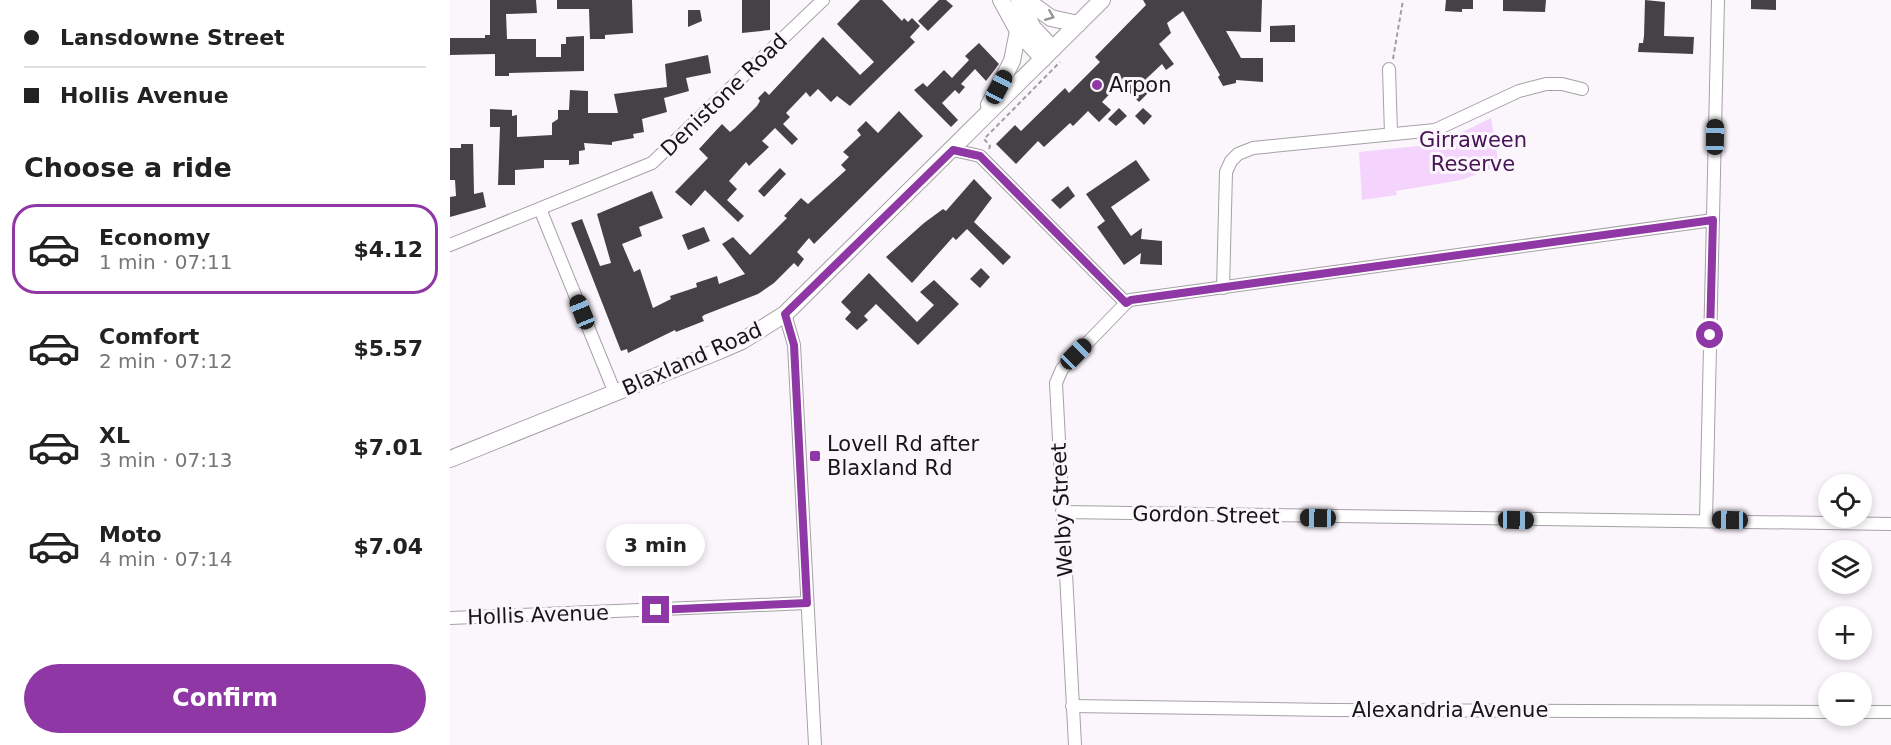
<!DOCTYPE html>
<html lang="en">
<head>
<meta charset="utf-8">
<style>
  :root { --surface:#fff; --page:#f2f2f2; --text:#222; --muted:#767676; --line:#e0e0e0; --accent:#8f38a5 }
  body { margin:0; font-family:"DejaVu Sans",sans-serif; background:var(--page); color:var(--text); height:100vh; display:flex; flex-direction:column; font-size:22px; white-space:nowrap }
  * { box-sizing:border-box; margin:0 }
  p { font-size:20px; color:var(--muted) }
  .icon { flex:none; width:33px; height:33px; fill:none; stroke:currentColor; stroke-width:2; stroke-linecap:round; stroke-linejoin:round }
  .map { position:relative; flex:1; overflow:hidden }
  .panel { display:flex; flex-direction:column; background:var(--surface); width:450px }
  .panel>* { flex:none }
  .banner { display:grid; align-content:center; height:132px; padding:0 24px; background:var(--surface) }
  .fabs { position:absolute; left:1368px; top:474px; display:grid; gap:12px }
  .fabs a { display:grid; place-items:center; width:54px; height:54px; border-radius:50%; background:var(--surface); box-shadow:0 3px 9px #0003; font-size:30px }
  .end { position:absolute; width:27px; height:27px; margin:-14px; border:8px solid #8f38a5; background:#fff; box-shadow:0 0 0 3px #fff }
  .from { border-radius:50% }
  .bubble { position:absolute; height:42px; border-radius:21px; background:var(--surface); box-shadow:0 3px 9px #0003; font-size:20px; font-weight:800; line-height:42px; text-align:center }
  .car { position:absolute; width:18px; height:36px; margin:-18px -9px; border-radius:8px; box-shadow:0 0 4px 2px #0007; background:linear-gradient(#222 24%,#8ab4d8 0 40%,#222 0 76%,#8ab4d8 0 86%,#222 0) }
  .banner b { display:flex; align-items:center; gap:21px; height:57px; font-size:22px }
  .banner b+b { border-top:2px solid var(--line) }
  .banner i { width:15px; height:15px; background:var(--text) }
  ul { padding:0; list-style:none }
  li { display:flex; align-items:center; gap:18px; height:90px; margin:0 12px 9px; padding:0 12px; border:3px solid transparent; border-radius:24px }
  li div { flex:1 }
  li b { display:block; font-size:22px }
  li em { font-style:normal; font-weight:800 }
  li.active { border-color:var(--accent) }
  li>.icon { width:54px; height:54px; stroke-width:1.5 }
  h2 { padding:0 24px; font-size:27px; line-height:72px }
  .cta { display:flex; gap:12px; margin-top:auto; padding:12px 24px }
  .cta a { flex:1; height:69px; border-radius:36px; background:var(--accent); color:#fff; font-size:24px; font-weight:800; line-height:69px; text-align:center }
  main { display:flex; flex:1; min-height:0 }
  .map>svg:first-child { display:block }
  .green { fill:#f4d3fd }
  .building { fill:#454146 }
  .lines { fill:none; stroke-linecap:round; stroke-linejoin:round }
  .minor-casing { stroke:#a5a1a6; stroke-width:14 }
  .major-casing { stroke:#a5a1a6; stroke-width:18 }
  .path { stroke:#a19da2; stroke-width:2; stroke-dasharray:4.5 3; stroke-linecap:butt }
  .minor { stroke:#fff; stroke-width:12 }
  .major { stroke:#fff; stroke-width:16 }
  .oneway { stroke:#969697 }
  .route { stroke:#8f38a5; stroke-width:8 }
  .poi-dot { fill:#8f38a5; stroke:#fbf6fc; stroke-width:2 }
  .labels { text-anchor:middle; stroke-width:6; stroke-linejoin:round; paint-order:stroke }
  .poi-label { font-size:21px; fill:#161517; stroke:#fbf6fc; text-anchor:start }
  .street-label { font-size:21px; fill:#161517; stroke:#fbf6fc }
  .park-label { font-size:21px; fill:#461353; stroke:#fbf6fc }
</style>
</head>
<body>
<main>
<section class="panel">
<div class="banner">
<b><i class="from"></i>Lansdowne Street</b>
<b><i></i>Hollis Avenue</b>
</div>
<h2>Choose a ride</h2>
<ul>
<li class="active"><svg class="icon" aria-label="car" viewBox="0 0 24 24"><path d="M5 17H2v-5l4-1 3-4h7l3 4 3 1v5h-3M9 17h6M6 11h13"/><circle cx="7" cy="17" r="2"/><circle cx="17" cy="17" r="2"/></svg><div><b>Economy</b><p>1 min · 07:11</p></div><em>$4.12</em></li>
<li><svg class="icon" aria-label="car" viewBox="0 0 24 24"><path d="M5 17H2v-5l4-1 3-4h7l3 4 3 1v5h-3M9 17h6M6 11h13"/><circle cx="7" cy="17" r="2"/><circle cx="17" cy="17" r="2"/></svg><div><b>Comfort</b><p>2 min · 07:12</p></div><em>$5.57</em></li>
<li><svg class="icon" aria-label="car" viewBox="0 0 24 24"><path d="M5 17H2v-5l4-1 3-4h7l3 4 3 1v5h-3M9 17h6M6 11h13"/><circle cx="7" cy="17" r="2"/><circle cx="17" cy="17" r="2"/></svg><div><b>XL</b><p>3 min · 07:13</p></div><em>$7.01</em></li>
<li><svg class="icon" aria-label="car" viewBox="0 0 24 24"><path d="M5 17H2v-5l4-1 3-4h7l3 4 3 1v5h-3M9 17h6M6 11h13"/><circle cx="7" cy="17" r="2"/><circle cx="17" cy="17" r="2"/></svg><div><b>Moto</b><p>4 min · 07:14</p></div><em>$7.04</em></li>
</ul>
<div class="cta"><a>Confirm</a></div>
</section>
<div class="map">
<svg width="1441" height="745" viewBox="0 0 1441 745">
  <rect width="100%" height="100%" fill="#fbf6fc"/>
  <polygon class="green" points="1041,118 1049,166 1011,180 946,191 947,195 912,200 909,152 988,144"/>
  <g class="building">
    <polygon points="40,0 86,0 87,13 56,14 57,39 86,39 86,57 111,57 111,44 116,44 116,37 134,36 134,71 59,73 59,76 45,76 45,54 0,55 0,38 35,38 35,35 40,35"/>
    <polygon points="107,0 182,0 183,33 155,35 155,39 140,39 139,9 107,9"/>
    <polygon points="292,0 320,0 320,30 292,33"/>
    <polygon points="410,0 432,0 452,21 454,18 458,22 462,18 470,26 460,37 465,42 400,106 387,96 381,102 368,89 360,97 356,92 336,113 340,117 333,124 348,139 342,145 325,128 312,141 319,147 299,166 296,162 279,181 287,189 277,200 294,216 288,222 255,190 241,206 225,192 258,158 249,149 272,124 280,132 285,128 307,106 310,101 308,98 315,91 319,95 373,37 410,75 424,62 387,24"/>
    <polygon points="489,0 496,0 503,6 478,31 468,21"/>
    <polygon points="693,0 812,0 811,32 776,31 791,58 813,58 813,82 786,80 786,83 773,86 768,77 770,75 733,11 717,23 721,33 709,44 724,64 716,70 712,64 696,79 704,87 689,102 670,83 652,102 661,110 649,122 638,111 623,126 620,123 594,147 588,141 566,164 546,144 565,125 571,131 615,88 619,93 650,62 645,57 696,5"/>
    <polygon points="996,0 1023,0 1023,9 1012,9 1012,12 995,11"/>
    <polygon points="1053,0 1096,0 1095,12 1053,11"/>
    <polygon points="1195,0 1215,2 1214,36 1244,37 1243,54 1188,52 1189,43 1193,43 1194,36"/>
    <polygon points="1301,0 1326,0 1326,10 1301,9"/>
    <polygon points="238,10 250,10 252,21 238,27"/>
    <polygon points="845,25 845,42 820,42 820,26"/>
    <polygon points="529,43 549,64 536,81 525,69 511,84 515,87 509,94 505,90 492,103 508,120 501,127 464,90 473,83 477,87 494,70 502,78 519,60 515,56"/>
    <polygon points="258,55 261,73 236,78 239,91 214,98 217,112 192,119 194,132 183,134 184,138 162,142 162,145 134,143 135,150 129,151 129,164 119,165 119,160 94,160 94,168 65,170 65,185 48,185 50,127 40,127 40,109 62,110 62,116 67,115 67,137 102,135 102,123 108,119 108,110 119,110 120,90 138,91 138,113 168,113 164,94 217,87 215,64"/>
    <polygon points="669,108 677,116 666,126 658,119"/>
    <polygon points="693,108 702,116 694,125 685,116"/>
    <polygon points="449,111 473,136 364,244 359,238 347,252 354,259 348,267 344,263 324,283 308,294 254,315 252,317 254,321 226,332 225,330 178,353 177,349 171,351 121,223 132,219 150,266 161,263 147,214 202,191 213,218 189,227 192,236 172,244 184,272 190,269 203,308 221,299 220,296 247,287 246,283 267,276 269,284 295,274 272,244 283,237 300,255 337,218 334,216 351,198 358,204 396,170 391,165 399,157 393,152 411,135 407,130 416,121 428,133"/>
    <polygon points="11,144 23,144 24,194 33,192 36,207 0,217 0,197 6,196 5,180 0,180 0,148 11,148"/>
    <polygon points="686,160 700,180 661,207 681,236 692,228 691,239 712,241 712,265 690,264 691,253 674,265 647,227 655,221 636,194"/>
    <polygon points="330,168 336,174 314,197 308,191"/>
    <polygon points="524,179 542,198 524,222 561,257 553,265 517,229 506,240 503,237 462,283 436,257 474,223 493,209 496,211"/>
    <polygon points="618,186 625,196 610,209 601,200"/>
    <polygon points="254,227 260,241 238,250 232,235"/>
    <polygon points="531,268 540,277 530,288 520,279"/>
    <polygon points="419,273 467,322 484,305 470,292 484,280 509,304 468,345 426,304 414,316 418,320 407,330 395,319 401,312 391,302"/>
  </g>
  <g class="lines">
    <defs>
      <g id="minor">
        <polyline points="939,69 941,134"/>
        <polyline points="503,150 530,156 676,303"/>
        <polyline points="90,209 165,393"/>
        <polyline points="0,245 202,163 373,0"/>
        <polyline points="773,288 776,172 781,161 788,154 803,148 985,130 1069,91 1096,84 1112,84 1132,89"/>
        <polyline points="335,314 344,345 365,745"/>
        <polyline points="612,512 1441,524"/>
        <polyline points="1256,520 1268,0"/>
        <polyline points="0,618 357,603"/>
        <polyline points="622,706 880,710 1378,712"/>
        <polyline points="1412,712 1441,712"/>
        <polyline points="625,745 606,383 612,369 676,303 680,300 1263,220"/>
      </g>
      <g id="major">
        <polyline points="551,0 568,31 593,59"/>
        <polyline points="569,0 583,28 603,49"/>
        <polyline points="576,0 601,18 628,24"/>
        <polyline points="539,105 562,61 568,31"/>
        <polyline points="0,459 269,351 292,341 335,314 652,0"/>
      </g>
    </defs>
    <use href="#minor" class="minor-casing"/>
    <use href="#major" class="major-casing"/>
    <g class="path">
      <polyline points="943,59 953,0"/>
      <polyline points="539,149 540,146 534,139 610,62"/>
    </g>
    <use href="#minor" class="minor"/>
    <use href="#major" class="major"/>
  </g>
  <defs><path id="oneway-chevron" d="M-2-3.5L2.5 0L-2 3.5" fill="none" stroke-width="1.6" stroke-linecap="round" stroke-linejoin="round" transform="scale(1.5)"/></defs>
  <use class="oneway" href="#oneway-chevron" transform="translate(600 16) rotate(22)"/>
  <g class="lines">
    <polyline class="route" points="206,610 357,603 344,345 335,314 503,150 530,156 676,303 681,300 1263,220 1260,335"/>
  </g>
  <g class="poi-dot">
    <circle cx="647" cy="85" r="6"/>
    <rect x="359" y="450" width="12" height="12" rx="3"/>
  </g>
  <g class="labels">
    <g class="poi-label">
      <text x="659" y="92">Arpon</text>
      <text x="377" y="451">Lovell Rd after<tspan x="377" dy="24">Blaxland Rd</tspan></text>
    </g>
    <g class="street-label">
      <text transform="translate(274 95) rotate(-44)" y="7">Denistone Road</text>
      <text transform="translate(242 359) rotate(-24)" y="7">Blaxland Road</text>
      <text transform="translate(612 510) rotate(-93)" y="7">Welby Street</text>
      <text transform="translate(756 515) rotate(1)" y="7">Gordon Street</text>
      <text transform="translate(88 615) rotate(-2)" y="7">Hollis Avenue</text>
      <text x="1000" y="717">Alexandria Avenue</text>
    </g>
    <g class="park-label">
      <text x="1023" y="147">Girraween<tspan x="1023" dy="24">Reserve</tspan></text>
    </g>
  </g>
</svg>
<div class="fabs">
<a><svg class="icon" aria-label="locate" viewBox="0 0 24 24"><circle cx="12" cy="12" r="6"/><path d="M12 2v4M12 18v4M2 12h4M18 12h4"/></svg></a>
<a><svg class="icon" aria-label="layers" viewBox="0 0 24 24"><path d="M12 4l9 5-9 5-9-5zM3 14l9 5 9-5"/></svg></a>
<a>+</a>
<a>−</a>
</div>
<i class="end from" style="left:1260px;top:335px"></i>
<i class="end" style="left:206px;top:610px"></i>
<div class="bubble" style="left:156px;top:524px;width:99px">3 min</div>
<i class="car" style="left:549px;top:87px;rotate:28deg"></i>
<i class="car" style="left:1265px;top:137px;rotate:1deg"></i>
<i class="car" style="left:132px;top:312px;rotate:338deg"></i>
<i class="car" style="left:626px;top:354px;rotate:45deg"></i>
<i class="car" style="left:868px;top:518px;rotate:271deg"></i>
<i class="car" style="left:1066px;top:520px;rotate:91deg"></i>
<i class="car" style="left:1280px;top:520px;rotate:271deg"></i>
</div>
</main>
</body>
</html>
